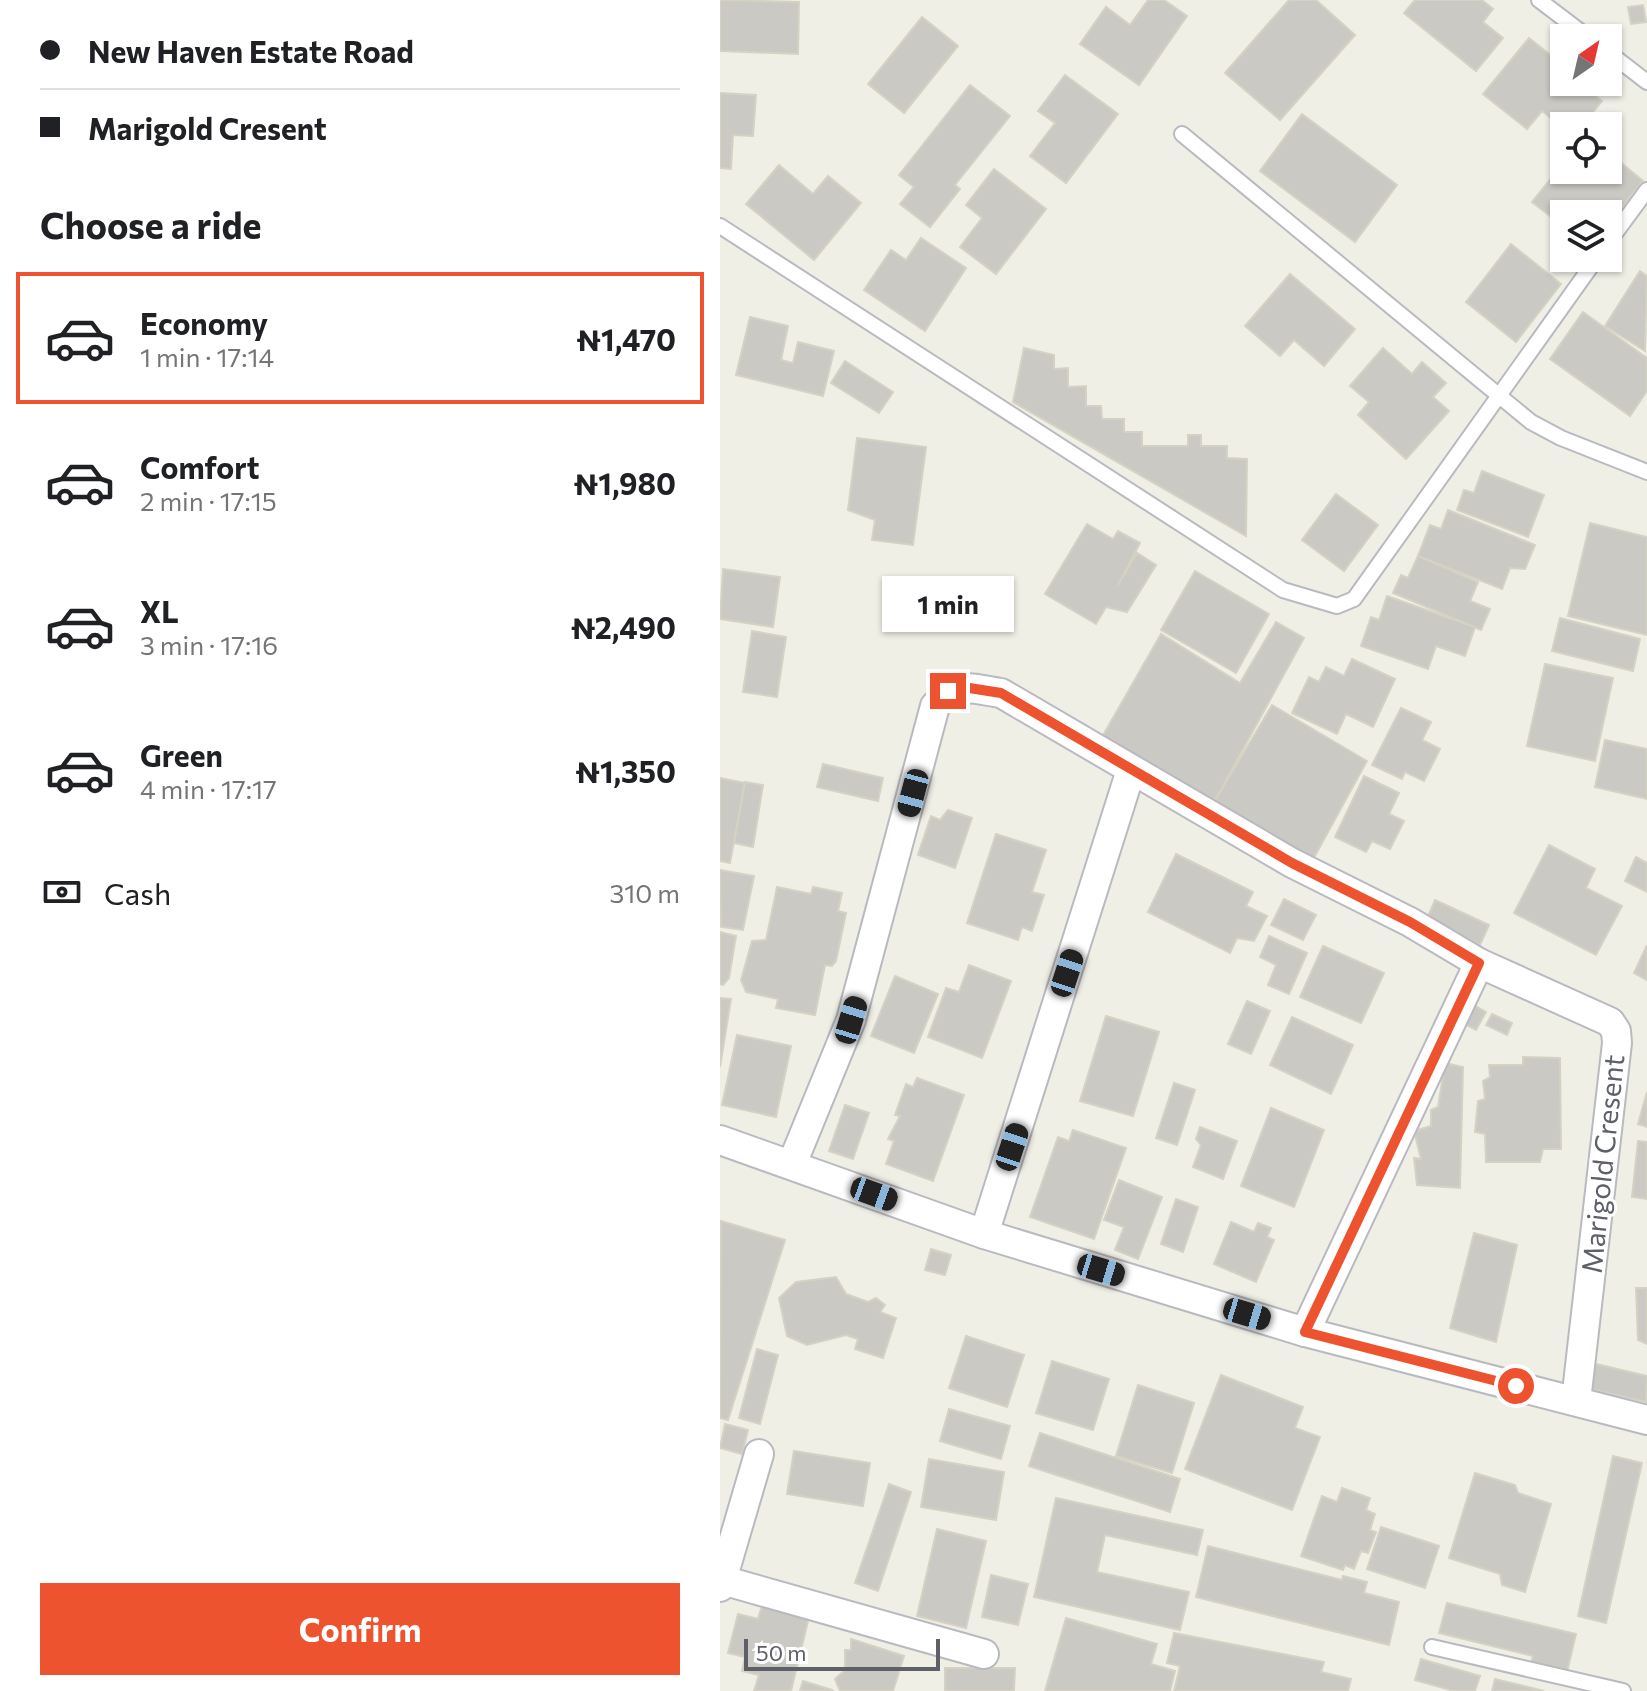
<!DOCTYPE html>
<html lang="en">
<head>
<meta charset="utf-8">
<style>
  :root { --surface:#fff; --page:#f2f2f2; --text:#202124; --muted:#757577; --line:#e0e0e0; --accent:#ed532f }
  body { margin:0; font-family:Commissioner,sans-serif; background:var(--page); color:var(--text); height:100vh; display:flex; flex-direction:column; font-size:30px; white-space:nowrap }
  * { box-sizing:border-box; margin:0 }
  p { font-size:26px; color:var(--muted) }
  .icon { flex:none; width:44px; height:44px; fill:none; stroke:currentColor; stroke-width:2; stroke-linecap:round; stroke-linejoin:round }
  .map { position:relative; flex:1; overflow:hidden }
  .side { display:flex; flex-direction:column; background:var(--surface); width:720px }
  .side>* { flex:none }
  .hud { display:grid; align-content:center; height:176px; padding:0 40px; background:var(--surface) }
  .needle { width:52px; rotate:34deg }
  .fabs { position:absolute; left:830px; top:24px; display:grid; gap:16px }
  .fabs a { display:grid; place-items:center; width:72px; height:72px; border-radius:0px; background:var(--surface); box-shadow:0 2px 6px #0004; font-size:40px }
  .scale { position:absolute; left:24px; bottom:20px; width:196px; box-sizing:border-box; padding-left:8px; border:4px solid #5d6067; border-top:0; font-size:22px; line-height:28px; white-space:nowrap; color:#5d6067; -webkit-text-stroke:6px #fff; paint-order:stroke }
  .end { position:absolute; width:36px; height:36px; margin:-18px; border:10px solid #ed532f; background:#fff; box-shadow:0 0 0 4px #fff }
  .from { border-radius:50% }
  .bubble { position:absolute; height:56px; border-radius:0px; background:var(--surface); box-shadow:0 2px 6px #0004; font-size:26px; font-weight:700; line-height:56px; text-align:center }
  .car { position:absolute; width:24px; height:48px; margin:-24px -12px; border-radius:10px; box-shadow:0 0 6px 2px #0007; background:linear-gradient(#222 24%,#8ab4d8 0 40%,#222 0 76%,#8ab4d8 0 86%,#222 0) }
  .hud b { display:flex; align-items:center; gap:28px; height:76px; font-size:30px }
  .hud b+b { border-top:2px solid var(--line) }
  .hud i { width:20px; height:20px; background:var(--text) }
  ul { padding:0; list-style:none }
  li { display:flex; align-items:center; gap:24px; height:132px; margin:0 16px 12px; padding:0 24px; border:4px solid transparent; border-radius:0px }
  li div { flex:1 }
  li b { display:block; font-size:30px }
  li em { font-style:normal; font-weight:700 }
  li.selected { border-color:var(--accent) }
  li>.icon { width:72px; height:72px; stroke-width:1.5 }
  h2 { padding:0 40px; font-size:36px; line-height:96px }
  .pay { display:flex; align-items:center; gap:20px; height:88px; padding:0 40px; font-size:30px }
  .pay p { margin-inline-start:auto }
  .primary-button { display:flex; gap:16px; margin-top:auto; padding:16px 40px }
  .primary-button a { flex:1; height:92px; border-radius:0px; background:var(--accent); color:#fff; font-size:32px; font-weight:700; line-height:92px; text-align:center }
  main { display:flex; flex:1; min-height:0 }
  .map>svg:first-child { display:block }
  .building { fill:#cbc9c3; stroke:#d5d2c4; stroke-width:2 }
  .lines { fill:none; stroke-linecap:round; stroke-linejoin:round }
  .service-casing { stroke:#b8bac0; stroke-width:18 }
  .minor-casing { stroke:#b8bac0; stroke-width:32 }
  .service { stroke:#fff; stroke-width:14 }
  .minor { stroke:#fff; stroke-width:28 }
  .route { stroke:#ed532f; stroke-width:10 }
  .labels { text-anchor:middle; stroke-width:6; stroke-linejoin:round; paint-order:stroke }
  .street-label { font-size:28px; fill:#5d6067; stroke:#fff }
</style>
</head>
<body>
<main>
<section class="side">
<div class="hud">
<b><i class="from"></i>New Haven Estate Road</b>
<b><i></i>Marigold Cresent</b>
</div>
<h2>Choose a ride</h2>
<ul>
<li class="selected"><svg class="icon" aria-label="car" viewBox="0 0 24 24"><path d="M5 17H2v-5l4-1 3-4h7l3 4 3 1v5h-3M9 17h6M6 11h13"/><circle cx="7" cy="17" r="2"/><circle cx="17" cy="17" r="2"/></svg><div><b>Economy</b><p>1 min · 17:14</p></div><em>₦1,470</em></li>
<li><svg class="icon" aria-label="car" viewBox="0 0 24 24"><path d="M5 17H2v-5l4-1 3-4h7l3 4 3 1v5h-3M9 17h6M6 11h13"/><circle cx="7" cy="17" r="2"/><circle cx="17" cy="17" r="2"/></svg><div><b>Comfort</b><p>2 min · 17:15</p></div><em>₦1,980</em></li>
<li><svg class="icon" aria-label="car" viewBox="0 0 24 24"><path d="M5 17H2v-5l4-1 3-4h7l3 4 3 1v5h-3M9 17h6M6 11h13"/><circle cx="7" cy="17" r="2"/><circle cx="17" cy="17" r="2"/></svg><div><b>XL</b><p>3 min · 17:16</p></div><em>₦2,490</em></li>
<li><svg class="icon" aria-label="car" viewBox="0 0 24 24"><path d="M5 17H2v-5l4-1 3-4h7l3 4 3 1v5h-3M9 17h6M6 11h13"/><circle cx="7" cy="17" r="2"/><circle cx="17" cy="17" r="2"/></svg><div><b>Green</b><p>4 min · 17:17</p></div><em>₦1,350</em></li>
</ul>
<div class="pay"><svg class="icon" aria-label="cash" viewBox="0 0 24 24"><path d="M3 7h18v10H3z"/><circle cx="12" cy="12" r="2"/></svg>Cash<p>310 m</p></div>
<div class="primary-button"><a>Confirm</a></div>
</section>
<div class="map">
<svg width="927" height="1691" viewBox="0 0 927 1691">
  <rect width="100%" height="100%" fill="#f0efe6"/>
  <g class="building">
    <polygon points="0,0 79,2 78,54 0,51"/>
    <polygon points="428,0 444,0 467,16 419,85 360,44 386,7 410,25"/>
    <polygon points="569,0 596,0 635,35 560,120 505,73"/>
    <polygon points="695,0 762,0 773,9 763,22 783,38 756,71 684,13"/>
    <polygon points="923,5 926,22 911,24 908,7"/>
    <polygon points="202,17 238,46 184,113 148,84"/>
    <polygon points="809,38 833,57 844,47 844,82 858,82 882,101 862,126 844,126 844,129 822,111 807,129 763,94"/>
    <polygon points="345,75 398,114 346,183 310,156 335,123 318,111"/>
    <polygon points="250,85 290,116 235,185 240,189 210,227 180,204 194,187 179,175"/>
    <polygon points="0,93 36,95 33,136 13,135 11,169 0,168"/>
    <polygon points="582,114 677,185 635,242 540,171"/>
    <polygon points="888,152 923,181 888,224 888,214 844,214 844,227 812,202 844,162 844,170 888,170"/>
    <polygon points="59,165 93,194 108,176 141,203 94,260 26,204"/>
    <polygon points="274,169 326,209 276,274 240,247 262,218 246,205"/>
    <polygon points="201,238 246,268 205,331 144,290 171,250 186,260"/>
    <polygon points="791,244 841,284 796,342 746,302"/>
    <polygon points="920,271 927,276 925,351 885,326"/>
    <polygon points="570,274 635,329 604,366 574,340 560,356 525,326"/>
    <polygon points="863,312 927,358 927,391 910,416 830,359"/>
    <polygon points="30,317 68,326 61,360 73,363 78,342 114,351 103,396 16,375"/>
    <polygon points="304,348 334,355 334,369 348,368 348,387 366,386 366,406 381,406 382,419 404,419 404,432 422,432 422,446 468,446 468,435 481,435 481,446 507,446 507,458 527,459 526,536 293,402"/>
    <polygon points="663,348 692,374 702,362 726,383 713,397 729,411 686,459 638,415 649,402 630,386"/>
    <polygon points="125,361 173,392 159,413 111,383"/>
    <polygon points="137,438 206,447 193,545 152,540 155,520 128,510"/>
    <polygon points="762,471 824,495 808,537 737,510 744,490 754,493"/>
    <polygon points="616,494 658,525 624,571 582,540"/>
    <polygon points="728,510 815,545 805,569 790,568 782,589 698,556 710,525 721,529"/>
    <polygon points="870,523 927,537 927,635 848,616"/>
    <polygon points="367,524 393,539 398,531 420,543 398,585 417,553 436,565 407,612 386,607 376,624 325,594"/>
    <polygon points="698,556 758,582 750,601 770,609 761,630 673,593 681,575 688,578"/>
    <polygon points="3,569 60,577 53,627 0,619"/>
    <polygon points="475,571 549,614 516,673 441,630"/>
    <polygon points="667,596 755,627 745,656 716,646 708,669 641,646 651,617 659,620"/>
    <polygon points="840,618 920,639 913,671 832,651"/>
    <polygon points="556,622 584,638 493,804 381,739 441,634 520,683"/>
    <polygon points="32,631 66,637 57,697 23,692"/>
    <polygon points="632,659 675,679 653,727 626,714 617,734 572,713 589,677 599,682 606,667 624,676"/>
    <polygon points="825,664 893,678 875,761 807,746"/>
    <polygon points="552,705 647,761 591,863 493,804"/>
    <polygon points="681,708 711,722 702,740 720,749 704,781 685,772 682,779 652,765"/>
    <polygon points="885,740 927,749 927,799 875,787"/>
    <polygon points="103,764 163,778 158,801 97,787"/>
    <polygon points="644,776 679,793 669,814 684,821 670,849 652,841 646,852 615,837"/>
    <polygon points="0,778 25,783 10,863 0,861"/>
    <polygon points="25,782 43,785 33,847 14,843"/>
    <polygon points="228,810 252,818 235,868 198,855 211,816 220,820"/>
    <polygon points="276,834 326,850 312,892 324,895 312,931 302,927 298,940 247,923"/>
    <polygon points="829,845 875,869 866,888 902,906 876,955 794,913"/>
    <polygon points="456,854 533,892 526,906 547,916 534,941 517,938 510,953 428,912"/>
    <polygon points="916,857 927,863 927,892 905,881"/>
    <polygon points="0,870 34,876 23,930 1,927"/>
    <polygon points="57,887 91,894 93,887 122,893 118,911 126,913 116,961 112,966 105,965 95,1015 56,1008 58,999 26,992 21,980 32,941 46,940"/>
    <polygon points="564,899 596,915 583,940 551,925"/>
    <polygon points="715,900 769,925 760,945 706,921"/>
    <polygon points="0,932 16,936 9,978 3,985 0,984"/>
    <polygon points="549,936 587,953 569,994 548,985 556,965 540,957"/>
    <polygon points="927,945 927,980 914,973"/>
    <polygon points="603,946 664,973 641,1023 580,997"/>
    <polygon points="249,965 291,981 262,1058 208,1037 226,988 239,992"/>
    <polygon points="175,976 218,994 194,1053 151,1036"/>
    <polygon points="0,998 11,999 0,1067"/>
    <polygon points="527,1001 550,1011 531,1054 508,1044"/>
    <polygon points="754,1005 766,1012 756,1030 743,1023"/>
    <polygon points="772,1014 792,1023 787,1035 766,1025"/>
    <polygon points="386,1016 439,1032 413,1116 360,1101"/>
    <polygon points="572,1017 633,1045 611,1094 550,1065"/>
    <polygon points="17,1035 71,1046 56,1117 2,1105"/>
    <polygon points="803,1057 840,1058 841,1149 823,1149 820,1162 766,1162 765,1134 755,1132 758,1101 765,1099 763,1081 770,1077 769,1065 803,1065"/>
    <polygon points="725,1063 743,1067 740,1188 697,1185 694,1158 701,1159 694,1131 711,1126 711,1110 718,1107"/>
    <polygon points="197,1078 244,1095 213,1181 166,1164 174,1141 168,1139 180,1116 175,1115 186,1084 193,1087"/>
    <polygon points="454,1083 475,1090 457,1145 436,1138"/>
    <polygon points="927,1092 927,1127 918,1124"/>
    <polygon points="125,1105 149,1113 133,1159 109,1151"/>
    <polygon points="551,1108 604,1130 574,1207 521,1186"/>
    <polygon points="480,1127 517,1141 503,1179 473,1167 481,1145 476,1139"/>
    <polygon points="353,1130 406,1148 374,1239 310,1217 338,1137 349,1141"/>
    <polygon points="918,1141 927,1142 927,1199 912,1197"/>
    <polygon points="399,1180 442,1197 418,1259 395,1250 404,1227 384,1220"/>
    <polygon points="456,1199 478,1207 463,1252 441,1244"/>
    <polygon points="1,1221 65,1240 8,1420 0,1418"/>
    <polygon points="511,1222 534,1232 538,1223 551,1228 547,1237 554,1240 536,1282 494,1264"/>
    <polygon points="754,1233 797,1245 776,1342 730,1328"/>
    <polygon points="211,1249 231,1255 225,1275 205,1270"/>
    <polygon points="116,1277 126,1294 148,1302 156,1298 165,1305 160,1312 176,1318 163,1358 135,1349 138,1339 126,1335 87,1345 67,1336 59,1298 76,1282"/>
    <polygon points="916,1288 927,1288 927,1344 918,1340"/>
    <polygon points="246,1336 304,1355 287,1407 229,1388"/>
    <polygon points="37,1349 58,1355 40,1424 19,1418"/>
    <polygon points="332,1361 389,1379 373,1430 316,1413"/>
    <polygon points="872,1363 927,1376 926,1402 866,1388"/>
    <polygon points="501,1375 583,1407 575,1428 600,1437 572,1510 465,1469"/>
    <polygon points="418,1385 474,1403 452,1473 396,1456"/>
    <polygon points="229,1409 290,1426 281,1459 220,1441"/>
    <polygon points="5,1424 28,1430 22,1454 0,1448"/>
    <polygon points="320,1433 460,1479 450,1512 309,1466"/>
    <polygon points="74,1451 150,1463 143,1506 67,1494"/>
    <polygon points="893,1456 922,1463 886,1623 858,1616"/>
    <polygon points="209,1459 284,1472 276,1520 201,1507"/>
    <polygon points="755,1473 795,1485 798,1493 831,1504 805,1592 782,1585 780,1574 729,1558"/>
    <polygon points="169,1484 191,1492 158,1591 135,1583"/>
    <polygon points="622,1488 650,1498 646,1510 655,1514 650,1530 656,1532 648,1553 641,1551 634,1569 625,1565 623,1570 581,1556 602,1496 617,1502"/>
    <polygon points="336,1498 483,1530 477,1555 385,1535 377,1572 469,1592 460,1630 314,1597"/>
    <polygon points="661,1527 719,1546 705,1588 647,1569"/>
    <polygon points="217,1529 266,1541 246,1628 197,1616"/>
    <polygon points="488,1546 622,1580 623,1576 647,1582 644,1593 679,1602 669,1645 476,1597"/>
    <polygon points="271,1575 308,1584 298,1625 262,1617"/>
    <polygon points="43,1602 90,1613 71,1691 34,1691 39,1675 22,1671 25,1657 8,1653 18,1614 38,1619"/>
    <polygon points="727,1603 856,1634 846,1676 810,1667 813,1656 719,1633"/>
    <polygon points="346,1618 437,1644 431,1664 455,1671 450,1691 325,1691"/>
    <polygon points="454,1633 604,1662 601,1672 631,1679 628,1691 454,1691 460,1666 447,1663"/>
    <polygon points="131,1639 184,1656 173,1691 120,1691 115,1679 125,1670 125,1650 131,1650"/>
    <polygon points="701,1659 760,1676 755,1691 734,1691 695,1680"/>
    <polygon points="225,1668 295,1668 294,1691 225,1691"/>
    <polygon points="775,1679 824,1691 772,1691"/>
    <polygon points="83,1681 112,1690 113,1691 80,1691"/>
  </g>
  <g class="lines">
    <defs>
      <g id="service">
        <polyline points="819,0 869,38"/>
        <polyline points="888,52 927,82"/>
        <polyline points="462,134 811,422 841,438 927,472"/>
        <polyline points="0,226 563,590 617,606 634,599 877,258"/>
        <polyline points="888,243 927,190"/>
        <polyline points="712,1647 903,1691"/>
      </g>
      <g id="minor">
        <polyline points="0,1140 264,1234 585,1332 927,1420"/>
        <path d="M72,1164L131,1020L215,706C237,680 251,689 281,693L572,863L690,922L759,963L890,1022L896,1031L897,1043L856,1401"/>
        <polyline points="264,1234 411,770"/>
        <polyline points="585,1332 759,963"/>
        <polyline points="2,1580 264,1654"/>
        <polyline points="0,1587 39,1454"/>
      </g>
    </defs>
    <use href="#service" class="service-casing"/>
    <use href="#minor" class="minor-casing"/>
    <use href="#service" class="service"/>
    <use href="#minor" class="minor"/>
  </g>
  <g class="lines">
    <polyline class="route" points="228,691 243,687 281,693 572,863 690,922 759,963 585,1332 796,1386"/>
  </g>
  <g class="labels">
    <g class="street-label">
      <text transform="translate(883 1164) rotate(-84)" y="10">Marigold Cresent</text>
    </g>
  </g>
</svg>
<div class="fabs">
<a><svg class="needle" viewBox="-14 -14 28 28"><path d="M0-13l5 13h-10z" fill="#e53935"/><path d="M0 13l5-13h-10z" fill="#757577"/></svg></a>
<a><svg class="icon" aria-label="locate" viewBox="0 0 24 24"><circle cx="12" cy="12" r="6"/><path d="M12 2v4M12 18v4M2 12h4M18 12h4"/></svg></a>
<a><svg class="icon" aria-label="layers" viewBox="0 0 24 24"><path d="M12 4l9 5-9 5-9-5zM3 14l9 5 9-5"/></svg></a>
</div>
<div class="scale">50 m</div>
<i class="end from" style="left:796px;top:1386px"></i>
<i class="end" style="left:228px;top:691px"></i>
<div class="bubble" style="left:162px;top:576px;width:132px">1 min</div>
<i class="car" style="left:193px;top:793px;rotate:195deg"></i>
<i class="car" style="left:347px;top:973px;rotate:18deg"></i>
<i class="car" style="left:131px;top:1020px;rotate:17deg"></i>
<i class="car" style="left:292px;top:1147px;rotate:18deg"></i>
<i class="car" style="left:154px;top:1194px;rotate:110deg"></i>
<i class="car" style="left:381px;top:1270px;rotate:107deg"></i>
<i class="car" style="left:527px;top:1314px;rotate:107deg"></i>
</div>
</main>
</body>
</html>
